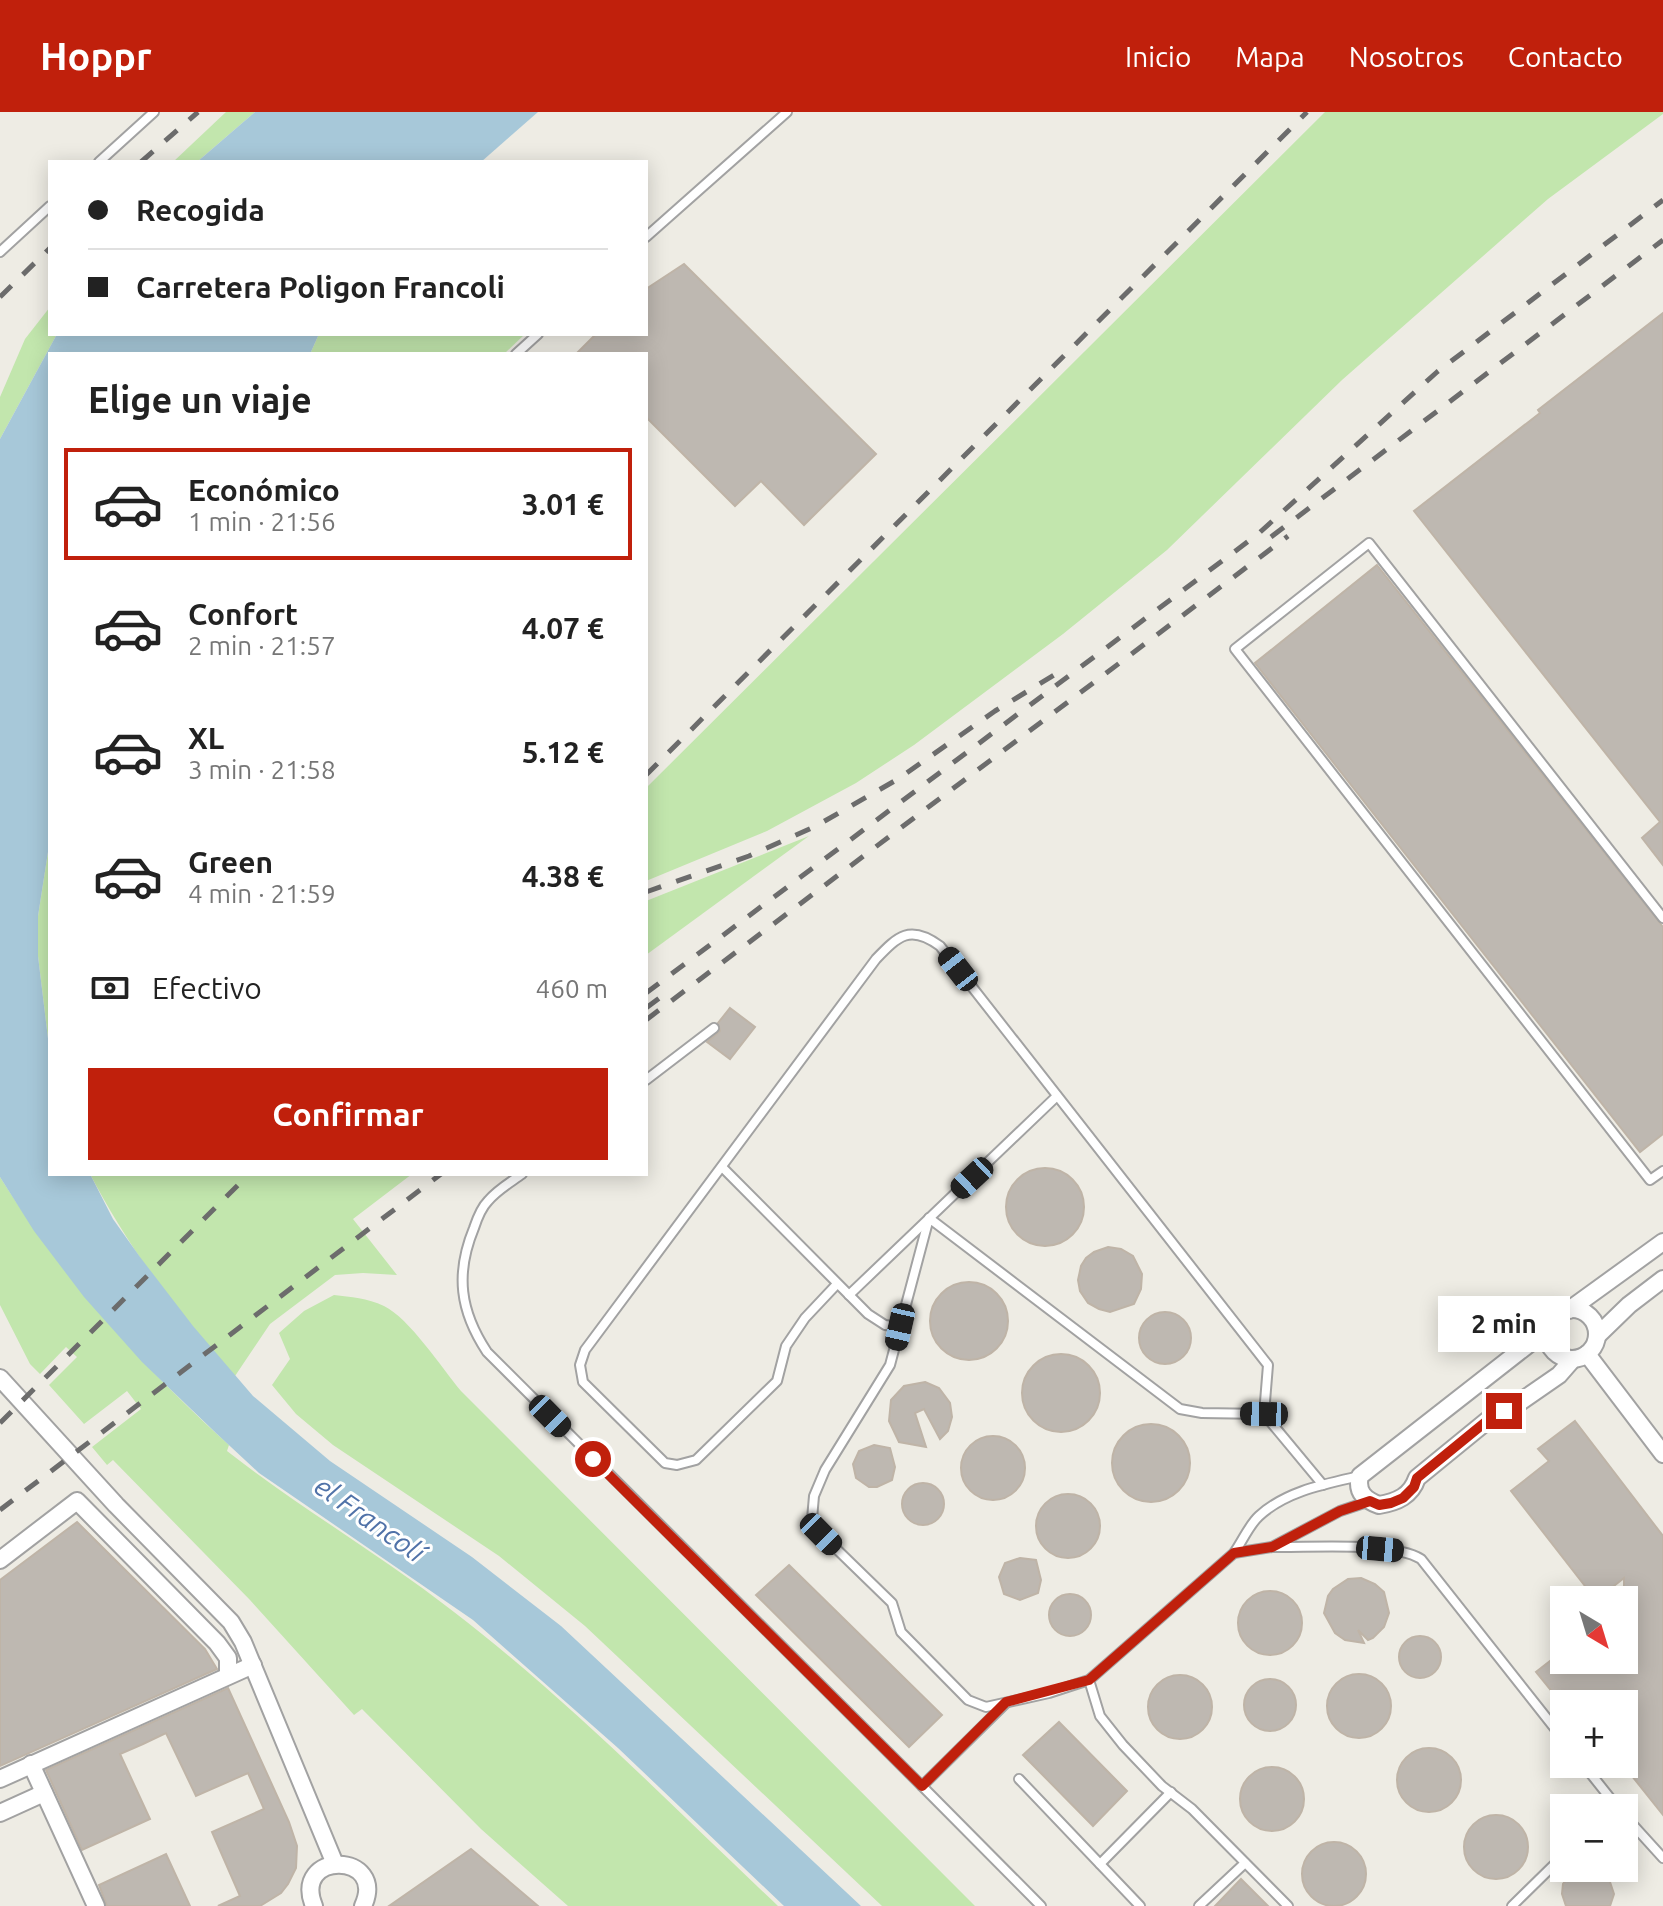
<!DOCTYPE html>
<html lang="es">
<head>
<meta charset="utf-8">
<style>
  :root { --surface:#fff; --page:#f2f2f2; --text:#222; --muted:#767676; --line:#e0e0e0; --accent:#c0200c }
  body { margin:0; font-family:Ubuntu,sans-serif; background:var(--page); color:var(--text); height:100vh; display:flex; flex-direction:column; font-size:30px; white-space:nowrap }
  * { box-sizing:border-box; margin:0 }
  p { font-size:26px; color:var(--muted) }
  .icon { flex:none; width:44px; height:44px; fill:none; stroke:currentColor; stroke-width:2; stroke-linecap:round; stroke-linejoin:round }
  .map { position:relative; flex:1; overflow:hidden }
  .drawer { position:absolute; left:48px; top:240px; width:600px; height:824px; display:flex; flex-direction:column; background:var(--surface); border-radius:0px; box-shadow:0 4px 20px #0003 }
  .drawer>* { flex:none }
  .top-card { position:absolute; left:48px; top:48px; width:600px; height:176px; border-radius:0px; box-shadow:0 4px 20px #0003; display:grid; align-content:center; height:176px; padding:0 40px; background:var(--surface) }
  .needle { width:52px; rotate:142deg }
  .fabs { position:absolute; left:1550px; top:1474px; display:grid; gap:16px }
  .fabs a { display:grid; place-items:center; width:88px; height:88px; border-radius:0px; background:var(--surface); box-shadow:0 4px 20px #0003; font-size:40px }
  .end { position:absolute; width:36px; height:36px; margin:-18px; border:10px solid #c0200c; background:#fff; box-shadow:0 0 0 4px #fff }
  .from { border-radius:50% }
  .bubble { position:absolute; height:56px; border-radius:0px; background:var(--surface); box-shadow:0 4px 20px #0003; font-size:26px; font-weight:700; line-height:56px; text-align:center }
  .car { position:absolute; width:24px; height:48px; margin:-24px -12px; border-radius:10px; box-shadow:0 0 6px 2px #0007; background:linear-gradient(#222 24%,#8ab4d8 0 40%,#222 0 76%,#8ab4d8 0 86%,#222 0) }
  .top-card b { display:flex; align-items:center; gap:28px; height:76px; font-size:30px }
  .top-card b+b { border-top:2px solid var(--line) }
  .top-card i { width:20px; height:20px; background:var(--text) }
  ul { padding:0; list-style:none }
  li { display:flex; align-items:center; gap:24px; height:112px; margin:0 16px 12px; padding:0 24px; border:4px solid transparent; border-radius:0px }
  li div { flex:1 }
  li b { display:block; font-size:30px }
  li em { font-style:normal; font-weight:700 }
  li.on { border-color:var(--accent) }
  li>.icon { width:72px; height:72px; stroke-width:1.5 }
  h2 { padding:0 40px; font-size:36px; line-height:96px }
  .pay { display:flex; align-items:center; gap:20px; height:88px; padding:0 40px; font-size:30px }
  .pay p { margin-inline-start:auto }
  .button { display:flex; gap:16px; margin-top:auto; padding:16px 40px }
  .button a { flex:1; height:92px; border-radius:0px; background:var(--accent); color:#fff; font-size:32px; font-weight:700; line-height:92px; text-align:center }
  header { display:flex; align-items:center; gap:48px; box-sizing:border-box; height:112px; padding:0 40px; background:var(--accent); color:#fff }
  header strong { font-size:38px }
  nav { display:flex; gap:44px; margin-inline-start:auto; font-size:28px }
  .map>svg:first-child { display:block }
  .grass { fill:#c2e6ad }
  .water { fill:#a7c8d9 }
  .building { fill:#beb8b1; stroke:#bfb4a7; stroke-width:2 }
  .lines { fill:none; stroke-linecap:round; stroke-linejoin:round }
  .lane-casing { stroke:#a2a2a2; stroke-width:12 }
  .street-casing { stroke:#a2a2a2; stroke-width:20 }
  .lane { stroke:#fff; stroke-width:8 }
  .street { stroke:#fff; stroke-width:16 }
  .rail { stroke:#6c6c6c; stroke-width:5; stroke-dasharray:16 16; stroke-linecap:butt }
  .route { stroke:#c0200c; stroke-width:10 }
  .labels { text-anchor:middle; stroke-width:6; stroke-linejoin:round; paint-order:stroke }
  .water-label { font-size:28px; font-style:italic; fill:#5072a8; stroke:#fff }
</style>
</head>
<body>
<header>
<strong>Hoppr</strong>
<nav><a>Inicio</a><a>Mapa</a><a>Nosotros</a><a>Contacto</a></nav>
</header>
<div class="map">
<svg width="1663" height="1794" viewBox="0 0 1663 1794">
  <rect width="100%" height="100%" fill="#eeece4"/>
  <g class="grass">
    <polygon points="226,0 255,0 197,50 173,50"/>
    <polygon points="1325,0 1663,0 1663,2 1548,87 1342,268 1167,438 1063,522 914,633 856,671 767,719 646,769 646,676"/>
    <polygon points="50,195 50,222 57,222 0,327 0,285 25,227"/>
    <polygon points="319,222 525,222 504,242 310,242"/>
    <polygon points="809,724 646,843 646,789"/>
    <polygon points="50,727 50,943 38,844 38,804"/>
    <path d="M90,1062H412L353,1107L397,1163L363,1161L335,1163L270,1212L235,1264C179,1204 128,1135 90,1062Z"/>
    <path d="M0,1065C63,1166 140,1253 229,1333L227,1339C300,1396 381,1443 454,1500C570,1589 672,1694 778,1794H568L481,1717L362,1597L354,1603L250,1488L113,1348L107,1353L92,1335L141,1297L127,1279L84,1312L49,1273L77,1245L66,1235L40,1262L30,1252L0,1193Z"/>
    <path d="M334,1183C351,1185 367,1186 384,1194C409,1206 442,1256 461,1279L975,1794H882L585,1514L499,1444L333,1333L296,1302L272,1273L290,1247L279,1221L304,1199Z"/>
  </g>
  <g class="water">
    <polygon points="255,0 538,0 481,50 197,50"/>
    <polygon points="57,222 319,222 310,242 50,242 50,727 38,804 38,844 50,943 50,1062 90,1062 113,1107 140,1145 193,1214 253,1284 330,1349 472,1445 561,1514 861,1794 784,1794 618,1636 473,1508 259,1361 217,1322 142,1250 84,1185 34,1119 0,1065 0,327"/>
  </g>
  <g class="building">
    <polygon points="684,152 876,342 804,413 761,369 735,394 646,305 646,242 576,242 596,222 646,222 646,177"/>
    <polygon points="1663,201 1663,753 1642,726 1660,710 1414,399 1540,301 1538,298"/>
    <polygon points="1377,453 1663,815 1663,1022 1640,1040 1255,551"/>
    <polygon points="730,896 755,915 730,947 707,930 720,919 718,911"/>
    <circle cx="1045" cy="1095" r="39"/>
    <polygon points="1108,1135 1121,1137 1133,1144 1142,1162 1141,1177 1134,1192 1110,1200 1099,1197 1088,1191 1080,1179 1078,1168 1081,1154 1086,1146 1094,1140"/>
    <circle cx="969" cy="1209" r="39"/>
    <circle cx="1165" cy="1226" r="26"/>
    <circle cx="1061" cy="1281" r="39"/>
    <polygon points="925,1270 939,1276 950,1291 952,1305 948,1319 940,1327 924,1297 915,1301 926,1335 899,1330 889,1309 891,1288 904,1274"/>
    <polygon points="1575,1309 1663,1424 1663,1703 1624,1654 1624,1592 1562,1592 1536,1560 1564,1538 1564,1548 1624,1548 1624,1466 1596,1488 1511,1379 1549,1349 1538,1337"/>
    <circle cx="1151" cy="1351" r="39"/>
    <circle cx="993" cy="1356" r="32"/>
    <polygon points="874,1333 890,1336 895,1355 892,1368 877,1375 869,1375 856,1366 853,1352 859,1339"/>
    <circle cx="923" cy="1392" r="21"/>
    <circle cx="1068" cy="1414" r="32"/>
    <polygon points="77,1410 205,1537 217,1557 0,1654 0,1468"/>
    <polygon points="1020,1446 1036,1448 1041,1468 1038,1481 1020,1488 1004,1482 999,1465 1005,1451"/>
    <polygon points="789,1453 942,1603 909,1635 756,1483"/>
    <polygon points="1361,1466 1375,1472 1384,1480 1389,1501 1384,1515 1373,1526 1368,1528 1358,1518 1364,1531 1345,1528 1335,1521 1324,1501 1328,1484 1333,1477 1348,1467"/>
    <circle cx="1270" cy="1511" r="32"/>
    <circle cx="1070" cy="1503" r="21"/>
    <circle cx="1420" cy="1545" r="21"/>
    <circle cx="1359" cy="1594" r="32"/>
    <circle cx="1180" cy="1595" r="32"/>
    <circle cx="1270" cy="1593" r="26"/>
    <polygon points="228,1576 289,1710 297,1734 296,1756 288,1772 281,1781 260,1794 218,1794 240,1784 212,1720 264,1697 248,1661 196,1684 166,1621 143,1632 120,1642 150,1707 82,1738 46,1658"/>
    <polygon points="1059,1610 1127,1679 1093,1714 1023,1643"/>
    <circle cx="1429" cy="1668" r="32"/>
    <circle cx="1272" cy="1687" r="32"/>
    <circle cx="1496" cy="1735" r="32"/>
    <circle cx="1334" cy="1762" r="32"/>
    <polygon points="471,1737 538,1794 389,1794"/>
    <polygon points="166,1742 190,1794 107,1794 99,1773"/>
    <polygon points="1579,1756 1598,1756 1608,1764 1614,1782 1610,1794 1566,1794 1562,1782 1563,1772 1572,1760"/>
    <polygon points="1241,1767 1268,1794 1215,1794"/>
  </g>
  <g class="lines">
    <defs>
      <g id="lane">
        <polyline points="99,50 154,0"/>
        <polyline points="646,125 787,0"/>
        <polyline points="0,140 50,94"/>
        <polyline points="516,242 538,222"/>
        <polyline points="1663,806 1369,431 1235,537 1650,1068 1663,1059"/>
        <polyline points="646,968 714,916"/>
        <polyline points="722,1055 868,1202 885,1213 900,1215"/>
        <path d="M522,1062C511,1070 497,1078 488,1089C481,1096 477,1107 474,1116C455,1162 460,1199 487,1240L922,1674L1006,1591"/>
        <path d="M837,1172L805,1206L786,1234L777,1269L696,1348L677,1353L665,1351L583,1270L580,1253L585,1238L876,847C898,824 910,812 940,834L1268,1253L1264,1302L1323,1373"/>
        <polyline points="849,1183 1057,984"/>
        <path d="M1360,1364C1325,1372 1286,1379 1259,1404C1249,1413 1242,1430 1234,1441L1272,1435L1340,1399L1370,1389"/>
        <path d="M1272,1435C1308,1436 1393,1429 1421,1447L1564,1628"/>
        <polyline points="1234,1441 1089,1568 1049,1581 986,1595 968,1588 901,1520 892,1491 821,1422 812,1407 814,1384 825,1358 890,1253 929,1106 1180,1297 1202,1301 1264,1302"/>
        <polyline points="1089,1568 1100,1604 1123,1633 1162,1674 1192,1697 1288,1794"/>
        <polyline points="1583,1652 1618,1696"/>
        <polyline points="1019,1667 1140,1794"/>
        <polyline points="922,1674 1041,1794"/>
        <polyline points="1624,1703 1663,1746"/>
        <polyline points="1100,1752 1171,1680"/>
        <polyline points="1199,1794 1245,1751"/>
        <polyline points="1512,1794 1564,1743"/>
      </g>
      <g id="street">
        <circle cx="1572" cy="1222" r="25"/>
        <polyline points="1569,1198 1663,1130"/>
        <path d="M1548,1217L1360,1364C1356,1380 1365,1388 1379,1393C1397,1390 1411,1384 1417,1366L1488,1308L1520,1290L1559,1263L1573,1247"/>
        <polyline points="1597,1224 1629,1193 1663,1167"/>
        <polyline points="1587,1242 1663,1342"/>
        <polyline points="0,1266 116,1393 231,1510 243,1530 335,1752"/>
        <polyline points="0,1448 77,1389 217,1531 228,1546 228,1563"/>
        <polyline points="31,1652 96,1794"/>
        <polyline points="0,1667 253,1553"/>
        <polyline points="0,1701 44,1681"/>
        <path d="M314,1794C291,1738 388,1740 363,1794"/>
      </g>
    </defs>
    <use href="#lane" class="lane-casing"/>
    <use href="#street" class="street-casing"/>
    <use href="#lane" class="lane"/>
    <use href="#street" class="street"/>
    <g class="rail">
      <polyline points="141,50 198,0"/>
      <polyline points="0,185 50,136"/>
      <polyline points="1271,425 1663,128"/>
      <polyline points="646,663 1307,0"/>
      <polyline points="646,780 749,744 816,714 898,667 995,599 1059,560"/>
      <polyline points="646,881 1258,422 1437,260 1663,88"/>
      <polyline points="646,896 670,878"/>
      <polyline points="646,908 1288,424"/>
      <polyline points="0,1311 249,1062"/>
      <polyline points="0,1398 441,1062"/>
    </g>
  </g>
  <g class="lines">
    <polyline class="route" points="593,1347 922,1674 1006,1590 1089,1568 1234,1441 1272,1435 1340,1399 1370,1389 1379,1393 1391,1391 1403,1386 1414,1375 1417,1366 1488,1308 1504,1299"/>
  </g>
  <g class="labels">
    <g class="water-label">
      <text transform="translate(370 1407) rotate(35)" y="10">el Francolí</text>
    </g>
  </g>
</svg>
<div class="fabs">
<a><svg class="needle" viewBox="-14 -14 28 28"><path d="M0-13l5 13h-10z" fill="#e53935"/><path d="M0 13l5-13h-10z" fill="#767676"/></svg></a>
<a>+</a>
<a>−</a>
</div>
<i class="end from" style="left:593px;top:1347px"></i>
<i class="end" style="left:1504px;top:1299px"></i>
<div class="bubble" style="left:1438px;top:1184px;width:132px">2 min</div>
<i class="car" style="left:958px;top:857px;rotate:322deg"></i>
<i class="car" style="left:972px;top:1066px;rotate:227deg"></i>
<i class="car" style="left:900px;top:1215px;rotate:193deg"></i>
<i class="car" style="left:1264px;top:1302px;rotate:271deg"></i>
<i class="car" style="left:550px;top:1304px;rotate:135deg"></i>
<i class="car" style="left:821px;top:1422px;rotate:135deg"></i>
<i class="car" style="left:1380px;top:1437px;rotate:95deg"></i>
<div class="top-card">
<b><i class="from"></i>Recogida</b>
<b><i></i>Carretera Poligon Francoli</b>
</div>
<section class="drawer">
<h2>Elige un viaje</h2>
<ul>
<li class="on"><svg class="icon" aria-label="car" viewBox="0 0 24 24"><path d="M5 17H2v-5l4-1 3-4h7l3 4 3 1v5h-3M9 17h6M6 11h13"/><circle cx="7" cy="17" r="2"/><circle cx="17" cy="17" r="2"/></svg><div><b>Económico</b><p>1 min · 21:56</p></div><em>3.01 €</em></li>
<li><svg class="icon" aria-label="car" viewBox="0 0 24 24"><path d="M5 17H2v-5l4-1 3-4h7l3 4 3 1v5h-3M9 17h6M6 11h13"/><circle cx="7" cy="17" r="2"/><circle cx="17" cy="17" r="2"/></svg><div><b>Confort</b><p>2 min · 21:57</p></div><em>4.07 €</em></li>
<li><svg class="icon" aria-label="car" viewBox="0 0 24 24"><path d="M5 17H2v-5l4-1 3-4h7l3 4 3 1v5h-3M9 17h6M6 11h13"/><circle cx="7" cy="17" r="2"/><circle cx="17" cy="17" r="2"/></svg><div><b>XL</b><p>3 min · 21:58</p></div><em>5.12 €</em></li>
<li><svg class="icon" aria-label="car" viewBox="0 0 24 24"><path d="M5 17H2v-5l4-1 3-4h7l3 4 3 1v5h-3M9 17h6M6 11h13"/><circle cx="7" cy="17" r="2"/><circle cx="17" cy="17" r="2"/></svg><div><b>Green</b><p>4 min · 21:59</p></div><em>4.38 €</em></li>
</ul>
<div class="pay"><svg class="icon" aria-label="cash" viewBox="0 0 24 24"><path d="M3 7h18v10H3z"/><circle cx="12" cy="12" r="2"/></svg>Efectivo<p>460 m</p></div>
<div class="button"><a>Confirmar</a></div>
</section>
</div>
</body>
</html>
